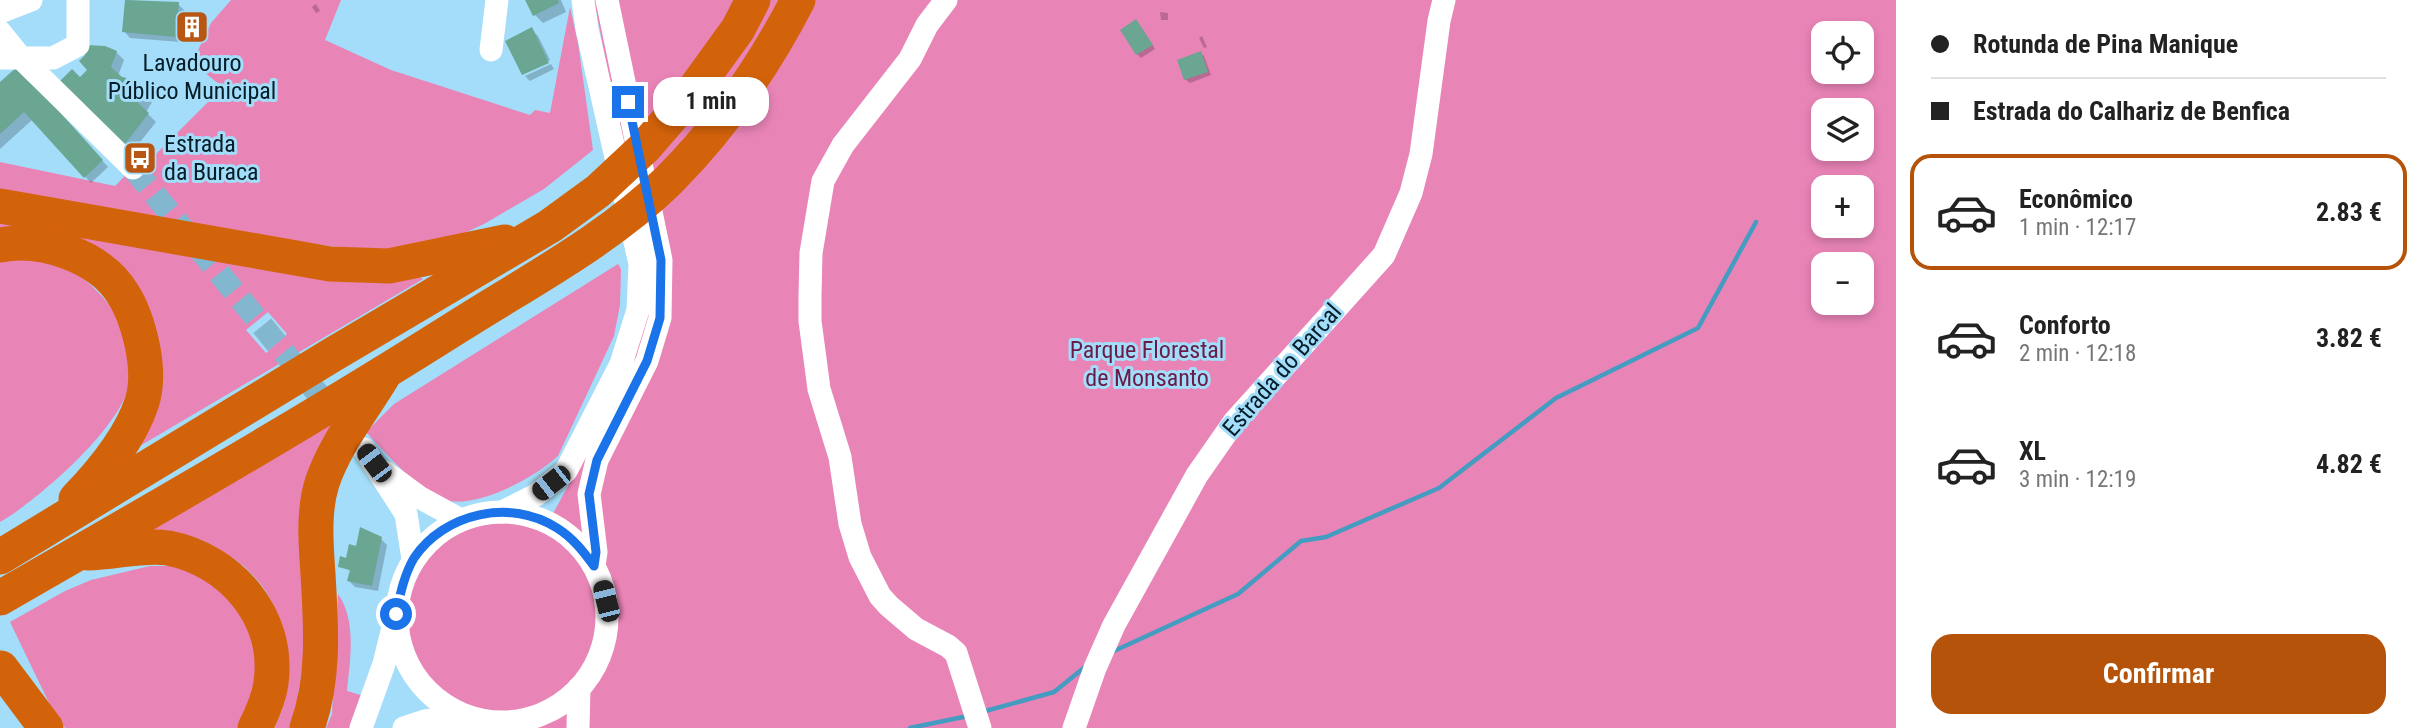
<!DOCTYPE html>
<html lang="pt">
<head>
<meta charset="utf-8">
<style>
  :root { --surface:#fff; --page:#f2f2f2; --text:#222; --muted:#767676; --line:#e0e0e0; --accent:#b45309 }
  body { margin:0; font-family:"Roboto Condensed",sans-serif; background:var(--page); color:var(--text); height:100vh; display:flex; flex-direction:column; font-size:26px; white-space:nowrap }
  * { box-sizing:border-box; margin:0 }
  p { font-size:23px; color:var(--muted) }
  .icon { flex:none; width:38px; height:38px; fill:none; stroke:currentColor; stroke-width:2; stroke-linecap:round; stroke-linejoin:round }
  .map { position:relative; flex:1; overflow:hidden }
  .side { display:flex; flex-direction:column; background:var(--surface); width:525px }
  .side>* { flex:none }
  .guide { display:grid; align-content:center; height:154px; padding:0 35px; background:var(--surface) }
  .tools { position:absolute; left:1811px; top:21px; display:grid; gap:14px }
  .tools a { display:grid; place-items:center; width:63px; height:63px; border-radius:14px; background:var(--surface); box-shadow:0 4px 10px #0003; font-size:35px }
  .end { position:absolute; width:32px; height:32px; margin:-16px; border:9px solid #1a73e8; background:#fff; box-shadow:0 0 0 4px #fff }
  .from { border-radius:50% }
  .bubble { position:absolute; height:49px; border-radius:21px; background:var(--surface); box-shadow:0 4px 10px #0003; font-size:23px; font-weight:700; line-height:49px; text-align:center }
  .car { position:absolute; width:21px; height:42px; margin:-21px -10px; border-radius:9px; box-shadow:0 0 5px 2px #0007; background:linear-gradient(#222 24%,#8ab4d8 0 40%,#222 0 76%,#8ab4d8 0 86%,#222 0) }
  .guide b { display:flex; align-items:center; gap:24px; height:66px; font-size:26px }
  .guide b+b { border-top:2px solid var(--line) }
  .guide i { width:18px; height:18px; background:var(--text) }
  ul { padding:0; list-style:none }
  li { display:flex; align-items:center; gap:21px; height:116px; margin:0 14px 10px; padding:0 21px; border:4px solid transparent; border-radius:21px }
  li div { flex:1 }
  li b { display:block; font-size:26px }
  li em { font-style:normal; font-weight:700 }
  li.on { border-color:var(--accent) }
  li>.icon { width:63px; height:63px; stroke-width:1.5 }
  .primary-button { display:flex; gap:14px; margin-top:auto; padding:14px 35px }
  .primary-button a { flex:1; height:80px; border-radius:21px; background:var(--accent); color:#fff; font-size:28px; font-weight:700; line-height:80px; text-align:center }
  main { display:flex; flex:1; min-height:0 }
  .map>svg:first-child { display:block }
  .green { fill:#e984b7; fill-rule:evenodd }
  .shadow { fill:#0003 }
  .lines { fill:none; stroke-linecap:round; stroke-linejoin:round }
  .stream { stroke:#449cc1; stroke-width:4.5 }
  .building { fill:#6aa691 }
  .minor-tunnel { stroke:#83b7cf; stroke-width:23; stroke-dasharray:23 11; stroke-linecap:butt }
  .minor { stroke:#fff; stroke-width:23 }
  .highway { stroke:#d3630b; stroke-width:35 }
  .route { stroke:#1a73e8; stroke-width:9 }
  .labels { text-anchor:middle; stroke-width:6; stroke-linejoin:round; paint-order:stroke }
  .poi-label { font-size:24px; fill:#051d27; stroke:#a3ddf9 }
  .park-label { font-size:24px; fill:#691c48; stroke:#a3ddf9 }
  .street-label { font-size:24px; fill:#051d27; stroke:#a3ddf9 }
</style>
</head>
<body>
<main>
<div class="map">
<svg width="1896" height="728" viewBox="0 0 1896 728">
  <rect width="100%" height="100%" fill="#a3ddf9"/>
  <g class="green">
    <polygon points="231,0 341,0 325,40 391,70 530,115 535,110 550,113 570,7 578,43 593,150 544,189 484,224 447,241 375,253 0,196 0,162 115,186 147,153 152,158 223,87 192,63 211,23"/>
    <path d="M594,0H1896V728H501C475,719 438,713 418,692C397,671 396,645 400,618C401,607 401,596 404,586C406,579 411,573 414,567C440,517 497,506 549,521L593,440L636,343L617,118ZM1824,33H1862V72H1824ZM1824,110H1862V149H1824ZM1824,187H1862V226H1824ZM1824,264H1862V303H1824Z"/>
    <path d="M0,219L412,273L423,279L128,453L147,413L118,273L0,236ZM268,312L287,334L266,353L246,330Z"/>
    <path d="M0,255C18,258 47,259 63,266C82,274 99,292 112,308C126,326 133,360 129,384C122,427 37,501 0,522Z"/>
    <path d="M618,264L621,269L620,305L614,336L558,456C534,478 482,506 449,501C422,496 385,452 366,432L394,404Z"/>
    <path d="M341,413L293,728H275C278,718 284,708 285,698C293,643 279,588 231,557C219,549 206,541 193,537C178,533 160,533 145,531Z"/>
    <polygon points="150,566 172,566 190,570 227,593 252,632 258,681 238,728 65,728 50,705 10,622 65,591 91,580"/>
    <path d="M338,594C357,621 350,661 347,691L364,696L352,728H326L332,714Z"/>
  </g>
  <g class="shadow">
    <polygon points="127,0 178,4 184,10 182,34 184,35 201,17 197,43 182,37 181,42 130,38 124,31"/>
    <polygon points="527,0 561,0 566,12 543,23 535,15"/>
    <polygon points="316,4 320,11 316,13 312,7"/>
    <polygon points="1160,12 1168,13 1168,20 1161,20"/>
    <polygon points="1140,25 1155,49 1141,58 1137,54"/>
    <polygon points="532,30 538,36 550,60 523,73"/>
    <polygon points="1202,36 1207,47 1204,48 1199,38"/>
    <polygon points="116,52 124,60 118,76 135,81 154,99 146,112 156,122 133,151 61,83 80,79"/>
    <polygon points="1200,53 1204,56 1211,75 1190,83 1186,80 1179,61"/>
    <polygon points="551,64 554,69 530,81 525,76"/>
    <polygon points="26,77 108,167 91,183 33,119 0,149 0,85"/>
    <polygon points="381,539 387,545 378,591 355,587 349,581 351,571 340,566 357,548"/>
  </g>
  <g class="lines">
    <g class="stream">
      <polyline points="1114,651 1238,594 1301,541 1326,537 1439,488 1556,398 1698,328 1756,222"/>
      <polyline points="982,712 1054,692 1085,667"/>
      <polyline points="910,728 968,716"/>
    </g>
  </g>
  <g class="building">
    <polygon points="125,0 179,2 176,37 122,32"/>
    <polygon points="525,0 558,0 559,3 533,16"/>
    <polygon points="188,12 202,15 196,43 181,40"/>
    <polygon points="1136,19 1153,45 1136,55 1120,30"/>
    <polygon points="532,27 549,63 522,75 505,41"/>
    <polygon points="87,45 105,46 117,51 111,67 122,77 135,80 147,89 138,103 149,113 124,145 58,83 72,69 80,77 87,70 79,61 85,55"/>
    <polygon points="1201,51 1208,72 1184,80 1177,60"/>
    <polygon points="18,66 103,160 84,178 24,112 0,134 0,82"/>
    <polygon points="360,527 382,537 372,586 347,581 350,570 338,567 340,556 346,558 349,544 356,546"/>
  </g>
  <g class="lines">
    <polyline class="minor-tunnel" points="133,168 337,417"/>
    <g class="minor">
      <polyline points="946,0 927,25 910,59 843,145 823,181 811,253 810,297 810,321 819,389 840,457 850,524 860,557 880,596 889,606 916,629 948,646 956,653 980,728"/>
      <polyline points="0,12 31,0"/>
      <polyline points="0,32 21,58 133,168"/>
      <polyline points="491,50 497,0"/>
      <polyline points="0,58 53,58 78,45 78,0"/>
      <polyline points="364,449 406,514 413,559"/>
      <polyline points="385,472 419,497 461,520"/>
      <polyline points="502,512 536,495 566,471 621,364 638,310 640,264 587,29 583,0"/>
      <circle cx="502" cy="617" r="105"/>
      <polyline points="594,566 596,552 589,494 597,460 647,361 660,318 661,260 607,0"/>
      <polyline points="361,728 384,664 393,627"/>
      <polyline points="404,728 425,721 466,716"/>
      <polyline points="578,728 579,688"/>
      <polyline points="1074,728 1095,668 1114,625 1197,475 1234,422 1384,255 1411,193 1421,154 1439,21 1444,0"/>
    </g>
    <g class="highway">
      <polyline points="0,206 330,264 389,266 505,242"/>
      <path d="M0,245C42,237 100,256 123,294C134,311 139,329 143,349C146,365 147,386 142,402C130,439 102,472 76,499"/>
      <path d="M88,553C114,553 142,544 168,548C231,560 280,617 271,683C269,698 262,714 255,728"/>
      <polyline points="0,557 332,355 550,226 598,191 645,147 691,94 738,29 753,0"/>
      <path d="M0,598C155,509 310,420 460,325C531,280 609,239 669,180C722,127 764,66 798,0"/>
      <polyline points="1,668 46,728"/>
      <path d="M307,728C325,678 321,626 318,574C316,545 313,512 322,483C335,444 362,411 383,376"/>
    </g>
  </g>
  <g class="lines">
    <path class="route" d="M396,614C400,595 404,575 414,558C444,513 511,498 557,528C573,538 583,551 594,566L596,552L589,494L597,460L647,361L660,318L661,260L628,102"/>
  </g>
  <defs>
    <symbol id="building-square" viewBox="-11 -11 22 22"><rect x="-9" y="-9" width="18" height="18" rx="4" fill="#b75713" stroke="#a3ddf9"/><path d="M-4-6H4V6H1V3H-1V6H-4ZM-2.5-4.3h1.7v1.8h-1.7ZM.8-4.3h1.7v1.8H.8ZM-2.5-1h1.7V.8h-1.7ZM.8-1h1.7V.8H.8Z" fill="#fff"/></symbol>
    <symbol id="bus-square" viewBox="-11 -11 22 22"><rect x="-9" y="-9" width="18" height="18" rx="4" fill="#b75713" stroke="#a3ddf9"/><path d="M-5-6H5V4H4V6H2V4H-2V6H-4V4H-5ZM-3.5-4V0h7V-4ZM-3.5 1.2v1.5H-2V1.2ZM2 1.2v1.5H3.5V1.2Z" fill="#fff"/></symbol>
  </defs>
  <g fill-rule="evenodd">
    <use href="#building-square" x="173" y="8" width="38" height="38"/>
    <use href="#bus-square" x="121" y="139" width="38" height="38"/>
  </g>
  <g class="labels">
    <g class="poi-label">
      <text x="192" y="71">Lavadouro<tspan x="192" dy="28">Público Municipal</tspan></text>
      <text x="164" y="152" text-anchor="start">Estrada<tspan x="164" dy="28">da Buraca</tspan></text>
    </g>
    <g class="park-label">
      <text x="1147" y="358">Parque Florestal<tspan x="1147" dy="28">de Monsanto</tspan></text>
    </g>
    <g class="street-label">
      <text transform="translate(1282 370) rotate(-49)" y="8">Estrada do Barcal</text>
    </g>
  </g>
</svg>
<div class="tools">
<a><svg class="icon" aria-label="locate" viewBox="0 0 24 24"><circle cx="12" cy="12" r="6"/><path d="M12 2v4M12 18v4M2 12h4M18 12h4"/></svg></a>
<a><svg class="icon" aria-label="layers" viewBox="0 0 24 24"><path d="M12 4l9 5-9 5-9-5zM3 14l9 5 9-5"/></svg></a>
<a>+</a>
<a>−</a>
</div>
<i class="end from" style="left:396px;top:614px"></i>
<i class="end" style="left:628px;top:102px"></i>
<div class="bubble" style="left:653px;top:77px;width:116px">1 min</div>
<i class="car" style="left:374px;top:463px;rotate:323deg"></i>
<i class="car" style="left:551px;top:483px;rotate:232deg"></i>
<i class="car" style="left:606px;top:601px;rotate:346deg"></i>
</div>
<section class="side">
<div class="guide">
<b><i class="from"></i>Rotunda de Pina Manique</b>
<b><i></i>Estrada do Calhariz de Benfica</b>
</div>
<ul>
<li class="on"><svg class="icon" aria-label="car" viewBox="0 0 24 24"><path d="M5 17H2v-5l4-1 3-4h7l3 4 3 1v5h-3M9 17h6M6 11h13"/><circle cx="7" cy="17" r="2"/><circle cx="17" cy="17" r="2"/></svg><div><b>Econômico</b><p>1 min · 12:17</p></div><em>2.83 €</em></li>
<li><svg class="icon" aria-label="car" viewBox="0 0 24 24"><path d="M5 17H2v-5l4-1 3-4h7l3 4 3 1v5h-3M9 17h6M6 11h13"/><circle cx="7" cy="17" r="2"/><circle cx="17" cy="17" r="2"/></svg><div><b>Conforto</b><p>2 min · 12:18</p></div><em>3.82 €</em></li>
<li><svg class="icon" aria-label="car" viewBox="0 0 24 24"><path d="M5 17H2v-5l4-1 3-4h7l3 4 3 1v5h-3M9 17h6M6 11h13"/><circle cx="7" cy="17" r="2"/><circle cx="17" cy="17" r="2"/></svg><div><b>XL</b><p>3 min · 12:19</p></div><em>4.82 €</em></li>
</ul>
<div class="primary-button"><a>Confirmar</a></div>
</section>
</main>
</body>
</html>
